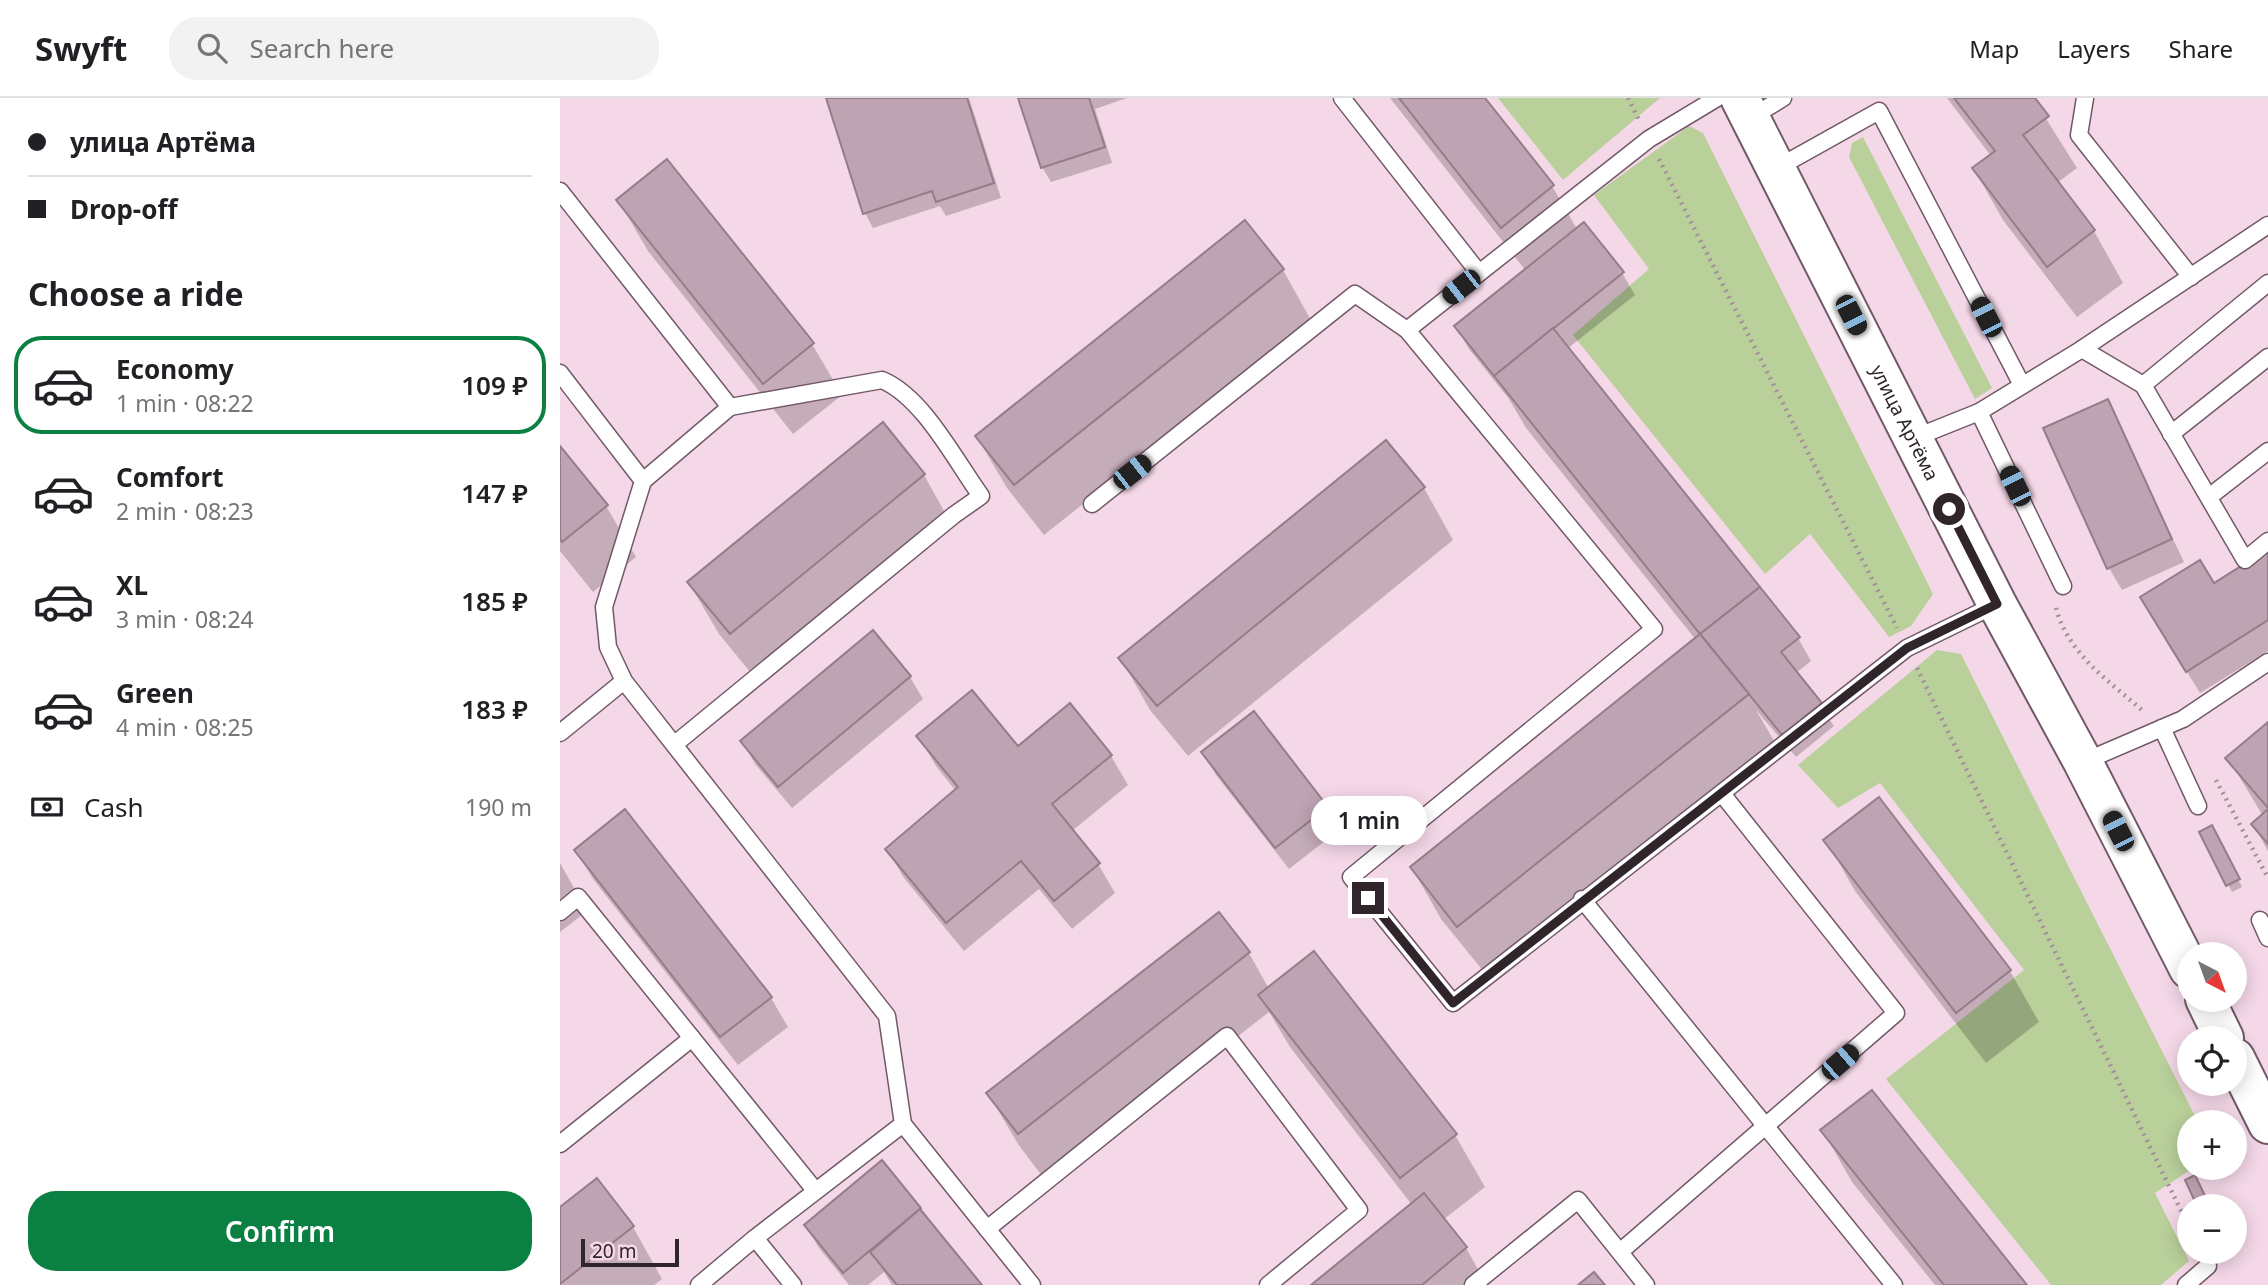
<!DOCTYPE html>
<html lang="en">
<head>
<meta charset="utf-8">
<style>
  :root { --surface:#fff; --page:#f2f2f2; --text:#202124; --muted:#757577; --line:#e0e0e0; --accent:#0b8043 }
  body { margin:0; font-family:"Noto Sans",sans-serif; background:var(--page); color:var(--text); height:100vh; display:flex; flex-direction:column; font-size:26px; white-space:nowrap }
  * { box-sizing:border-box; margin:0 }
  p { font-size:23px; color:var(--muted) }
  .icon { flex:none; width:38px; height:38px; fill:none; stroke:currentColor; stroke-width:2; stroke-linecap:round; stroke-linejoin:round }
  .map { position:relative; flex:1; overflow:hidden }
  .side { display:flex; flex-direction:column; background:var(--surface); width:560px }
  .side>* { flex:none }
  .banner { display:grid; align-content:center; height:154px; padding:0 28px; background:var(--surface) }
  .needle { width:46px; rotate:139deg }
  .controls { position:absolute; left:1617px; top:844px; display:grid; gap:14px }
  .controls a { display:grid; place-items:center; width:70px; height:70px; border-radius:50%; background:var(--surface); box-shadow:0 4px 18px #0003; font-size:35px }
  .scale { position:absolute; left:21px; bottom:18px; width:98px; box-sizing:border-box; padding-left:7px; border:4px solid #30252b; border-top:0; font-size:19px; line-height:24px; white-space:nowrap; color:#30252b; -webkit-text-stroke:5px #f5d8e8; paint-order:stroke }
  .end { position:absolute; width:32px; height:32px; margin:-16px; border:9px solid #30252b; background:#fff; box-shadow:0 0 0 4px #fff }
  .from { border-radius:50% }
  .bubble { position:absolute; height:49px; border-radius:24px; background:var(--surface); box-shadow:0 4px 18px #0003; font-size:23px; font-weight:600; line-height:49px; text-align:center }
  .car { position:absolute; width:21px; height:42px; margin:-21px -10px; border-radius:9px; box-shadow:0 0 5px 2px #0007; background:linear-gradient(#222 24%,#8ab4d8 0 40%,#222 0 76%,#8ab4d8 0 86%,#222 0) }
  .banner b { display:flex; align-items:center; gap:24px; height:66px; font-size:26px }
  .banner b+b { border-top:2px solid var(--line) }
  .banner i { width:18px; height:18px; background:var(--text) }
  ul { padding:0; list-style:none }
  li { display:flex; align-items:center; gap:21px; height:98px; margin:0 14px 10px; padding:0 14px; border:4px solid transparent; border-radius:28px }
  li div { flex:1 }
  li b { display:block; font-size:26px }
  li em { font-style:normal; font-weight:600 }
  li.active { border-color:var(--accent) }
  li>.icon { width:63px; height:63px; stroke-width:1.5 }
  h2 { padding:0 28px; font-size:32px; line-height:84px }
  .pay { display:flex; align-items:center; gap:18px; height:77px; padding:0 28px; font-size:26px }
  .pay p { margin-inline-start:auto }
  .cta { display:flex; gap:14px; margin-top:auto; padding:14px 28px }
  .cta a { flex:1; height:80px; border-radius:28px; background:var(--accent); color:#fff; font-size:28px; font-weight:600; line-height:80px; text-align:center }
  header { display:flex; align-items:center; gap:42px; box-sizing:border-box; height:98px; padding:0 35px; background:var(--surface); border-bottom:2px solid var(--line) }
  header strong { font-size:33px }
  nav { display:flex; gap:38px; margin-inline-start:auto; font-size:24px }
  .search { width:490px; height:63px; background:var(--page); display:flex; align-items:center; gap:18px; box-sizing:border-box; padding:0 24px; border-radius:28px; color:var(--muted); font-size:26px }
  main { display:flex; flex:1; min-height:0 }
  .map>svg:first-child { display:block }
  .green { fill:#b9d09b }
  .shadow { fill:#0003 }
  .building { fill:#bea3b2; stroke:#967c8b; stroke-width:2 }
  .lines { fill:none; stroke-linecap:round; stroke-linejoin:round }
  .service-casing { stroke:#725968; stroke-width:19 }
  .secondary-casing { stroke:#725968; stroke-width:42 }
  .path { stroke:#a38e99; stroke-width:4.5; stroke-dasharray:2 5; stroke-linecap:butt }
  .service { stroke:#fff; stroke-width:16 }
  .secondary { stroke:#fff; stroke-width:38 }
  .route { stroke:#30252b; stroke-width:9 }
  .labels { text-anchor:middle; stroke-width:7; stroke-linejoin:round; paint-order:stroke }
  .street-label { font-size:19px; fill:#30252b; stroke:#f5d8e8 }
</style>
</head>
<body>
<header>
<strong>Swyft</strong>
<div class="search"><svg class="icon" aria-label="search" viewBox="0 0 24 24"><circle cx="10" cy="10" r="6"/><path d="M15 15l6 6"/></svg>Search here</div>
<nav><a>Map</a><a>Layers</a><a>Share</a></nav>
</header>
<main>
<section class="side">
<div class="banner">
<b><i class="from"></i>улица Артёма</b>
<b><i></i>Drop-off</b>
</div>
<h2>Choose a ride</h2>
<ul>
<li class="active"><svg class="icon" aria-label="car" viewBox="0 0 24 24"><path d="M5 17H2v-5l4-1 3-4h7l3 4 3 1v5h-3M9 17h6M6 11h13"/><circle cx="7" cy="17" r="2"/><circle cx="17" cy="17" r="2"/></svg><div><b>Economy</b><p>1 min · 08:22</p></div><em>109 ₽</em></li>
<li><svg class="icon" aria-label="car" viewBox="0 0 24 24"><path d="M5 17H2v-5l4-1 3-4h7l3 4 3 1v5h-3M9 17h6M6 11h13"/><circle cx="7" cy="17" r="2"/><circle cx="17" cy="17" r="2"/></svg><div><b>Comfort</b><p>2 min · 08:23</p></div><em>147 ₽</em></li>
<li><svg class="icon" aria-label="car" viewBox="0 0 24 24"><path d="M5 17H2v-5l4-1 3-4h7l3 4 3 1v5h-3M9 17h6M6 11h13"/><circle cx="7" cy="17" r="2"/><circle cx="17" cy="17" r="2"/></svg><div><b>XL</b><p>3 min · 08:24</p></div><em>185 ₽</em></li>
<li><svg class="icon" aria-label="car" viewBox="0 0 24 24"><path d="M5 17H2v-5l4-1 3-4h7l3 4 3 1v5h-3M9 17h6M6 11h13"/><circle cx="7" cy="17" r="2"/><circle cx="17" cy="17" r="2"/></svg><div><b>Green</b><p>4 min · 08:25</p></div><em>183 ₽</em></li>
</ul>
<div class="pay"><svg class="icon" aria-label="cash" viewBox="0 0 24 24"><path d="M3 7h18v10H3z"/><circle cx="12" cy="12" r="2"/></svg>Cash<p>190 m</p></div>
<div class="cta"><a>Confirm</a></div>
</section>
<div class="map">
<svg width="1708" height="1187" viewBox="0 0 1708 1187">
  <rect width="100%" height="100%" fill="#f5d8e8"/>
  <g class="green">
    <polygon points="938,0 1100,0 1003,82"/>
    <polygon points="1129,28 1143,35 1373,496 1351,528 1329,539 1250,436 1205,476 1013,237 1089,171 1034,97"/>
    <polygon points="1303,39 1432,290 1415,301 1289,59 1292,45"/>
    <polygon points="1377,552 1401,556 1638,1024 1629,1024 1629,1069 1635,1069 1595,1095 1629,1163 1601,1187 1491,1187 1326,981 1464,872 1320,685 1278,710 1238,667"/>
  </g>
  <g class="shadow">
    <polygon points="268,0 409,0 441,100 386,118 380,108 313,130 305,115"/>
    <polygon points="460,0 567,0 535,11 552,65 491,84 482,69"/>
    <polygon points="830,0 923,0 992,88 1017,131 1062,175 1075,197 1007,251 1238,540 1251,563 1236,575 1274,628 1236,659 1196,612 1217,648 928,879 881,821 852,770 1136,542 966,330 949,301 909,251 896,228 966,173"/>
    <polygon points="1387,0 1473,0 1517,70 1497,85 1534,133 1563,185 1517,219 1443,122 1414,71 1431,58"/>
    <polygon points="58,102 252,246 282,297 233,336 88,153"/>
    <polygon points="685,125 723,172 752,224 484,437 447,390 417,339"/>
    <polygon points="1547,303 1624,464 1562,492 1549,470"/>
    <polygon points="322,327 364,377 393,429 200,586 159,536 129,485"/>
    <polygon points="826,344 864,390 893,442 628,658 590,612 561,561"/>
    <polygon points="0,351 46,408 76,459 33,494 0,453"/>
    <polygon points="1708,453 1708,553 1640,595 1595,522"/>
    <polygon points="350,579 363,601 232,710 195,666 182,643"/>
    <polygon points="510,608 551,658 568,687 512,733 538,766 555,795 512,831 479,791 404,853 344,780 327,751 396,693 376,668 359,639 458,650"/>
    <polygon points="1708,626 1708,753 1693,726 1703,718 1668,660"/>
    <polygon points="643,654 766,710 779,732 729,771 656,677"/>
    <polygon points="1318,702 1450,873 1479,924 1426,965 1295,793 1266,742"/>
    <polygon points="1641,734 1655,736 1682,789 1672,794"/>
    <polygon points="16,752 211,900 228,929 178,967 33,781"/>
    <polygon points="0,765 27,813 0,834"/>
    <polygon points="659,816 689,855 709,891 754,856 895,1037 925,1089 883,1122 906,1150 927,1187 754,1187 852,1107 730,949 709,914 488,1086 458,1046 428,995"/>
    <polygon points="1263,1033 1465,1187 1375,1187 1292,1084"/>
    <polygon points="37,1083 73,1129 102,1181 94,1187 0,1187 0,1111"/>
    <polygon points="360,1111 420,1187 332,1187 324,1174 308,1187 289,1187 259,1150 246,1128"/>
  </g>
  <g class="building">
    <polygon points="266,0 407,0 434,85 376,104 372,93 303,116"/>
    <polygon points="458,0 529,0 545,49 481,70"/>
    <polygon points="839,0 925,0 994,87 941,130"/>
    <polygon points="1394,0 1475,0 1489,18 1463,37 1535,132 1487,169 1412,70 1435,53"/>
    <polygon points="107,61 254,245 203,286 56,102"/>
    <polygon points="685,122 724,171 454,387 415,338"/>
    <polygon points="1024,124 1064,174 934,278 894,228"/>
    <polygon points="993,230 1200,489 1140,536 934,278"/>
    <polygon points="1548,301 1612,441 1547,471 1483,330"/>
    <polygon points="323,324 365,376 170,536 127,484"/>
    <polygon points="826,342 865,389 597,608 558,560"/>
    <polygon points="0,348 48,407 2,444 0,441"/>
    <polygon points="1708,451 1708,522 1626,574 1580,499 1640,462 1654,485"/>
    <polygon points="1200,489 1240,539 1221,554 1262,605 1222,637 1140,536"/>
    <polygon points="313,532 351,578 218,689 180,643"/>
    <polygon points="1140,536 1189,596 897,829 850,769"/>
    <polygon points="412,592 458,648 510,605 552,657 492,706 540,765 494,803 461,763 386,825 325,751 398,689 356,638"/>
    <polygon points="694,613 768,709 715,750 641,654"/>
    <polygon points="1708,624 1708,710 1665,660"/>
    <polygon points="1319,699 1451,872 1396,915 1263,742"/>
    <polygon points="65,711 212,899 160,939 14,752"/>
    <polygon points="1708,711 1708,746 1691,726"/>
    <polygon points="1652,727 1680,781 1666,788 1639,734"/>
    <polygon points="659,814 690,854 458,1036 426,995"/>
    <polygon points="754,853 897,1036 840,1080 698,897"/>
    <polygon points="1312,992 1467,1187 1384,1187 1260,1032"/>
    <polygon points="322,1062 361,1110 283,1175 244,1127"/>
    <polygon points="1635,1077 1650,1108 1637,1108 1625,1082"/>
    <polygon points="37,1080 74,1128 0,1186 0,1109"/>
    <polygon points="864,1095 907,1149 862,1187 751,1187"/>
    <polygon points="360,1111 422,1187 337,1187 310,1154"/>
    <polygon points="1034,1174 1045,1187 1018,1187"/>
  </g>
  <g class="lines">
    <defs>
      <g id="service">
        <polyline points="782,0 919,175"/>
        <polyline points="1525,0 1519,37 1631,179"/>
        <polyline points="1190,20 1223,0"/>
        <polyline points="1217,70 1319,13 1462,287"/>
        <polyline points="0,93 170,309 83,383 44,509 48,549 64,583 327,918 343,1026 472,1187"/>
        <polyline points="847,232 1089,41 1157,0"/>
        <polyline points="1522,251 1583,287 1685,462 1708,443"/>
        <polyline points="0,275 83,383"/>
        <polyline points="1583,287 1708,185"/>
        <polyline points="1419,314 1503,488"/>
        <polyline points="1611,336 1708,259"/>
        <polyline points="1354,340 1419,314 1522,251 1708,127"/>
        <polyline points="1649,399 1708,353"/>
        <polyline points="532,406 795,196 847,232 1094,531 791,779 893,905 1347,550 1437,506"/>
        <polyline points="1602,630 1638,708"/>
        <polyline points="0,635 64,583"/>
        <path d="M115,646L394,417L421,398C395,362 363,299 322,282L170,309"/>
        <polyline points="1523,664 1623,621 1708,564"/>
        <polyline points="1022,801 1334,1187"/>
        <polyline points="0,814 18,799 254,1091"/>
        <polyline points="1700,822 1708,840"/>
        <polyline points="0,1046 132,940"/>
        <polyline points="427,1131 667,938 799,1112 708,1187"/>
        <polyline points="1061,1153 1336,915 1163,697"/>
        <polyline points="139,1187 195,1140"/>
        <polyline points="233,1187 195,1140 343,1026"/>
        <polyline points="913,1187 1018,1102 1086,1187"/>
        <polyline points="1626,1187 1648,1168"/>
      </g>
      <g id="secondary">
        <path id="s1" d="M1180,0L1437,506L1523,664L1629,871"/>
        <polyline points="1645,901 1664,940"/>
        <polyline points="1675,960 1708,1026"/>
      </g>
    </defs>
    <use href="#service" class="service-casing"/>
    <use href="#secondary" class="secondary-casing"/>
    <g class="path">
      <polyline points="1068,0 1079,22"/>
      <polyline points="1099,61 1337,530"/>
      <path d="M1496,510C1508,556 1549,583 1583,613"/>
      <polyline points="1357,570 1629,1129"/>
      <polyline points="1656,682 1708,780"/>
    </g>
    <use href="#service" class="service"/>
    <use href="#secondary" class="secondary"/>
  </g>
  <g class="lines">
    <polyline class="route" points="808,800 893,905 1347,550 1437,506 1389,411"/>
  </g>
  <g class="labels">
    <g class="street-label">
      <text dy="7" stroke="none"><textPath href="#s1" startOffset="364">улица Артёма</textPath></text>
    </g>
  </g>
</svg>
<div class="controls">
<a><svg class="needle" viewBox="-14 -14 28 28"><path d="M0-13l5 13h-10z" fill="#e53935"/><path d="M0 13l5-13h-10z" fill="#757577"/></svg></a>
<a><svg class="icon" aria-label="locate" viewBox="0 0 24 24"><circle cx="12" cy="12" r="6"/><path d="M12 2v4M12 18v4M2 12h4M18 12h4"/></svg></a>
<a>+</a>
<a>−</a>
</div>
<div class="scale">20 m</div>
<i class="end from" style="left:1389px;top:411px"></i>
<i class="end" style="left:808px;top:800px"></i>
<div class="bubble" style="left:751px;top:698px;width:116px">1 min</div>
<i class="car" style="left:901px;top:189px;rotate:232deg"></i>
<i class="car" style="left:1291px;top:217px;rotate:153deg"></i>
<i class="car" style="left:1426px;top:219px;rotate:333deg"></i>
<i class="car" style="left:572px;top:374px;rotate:52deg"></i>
<i class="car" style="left:1455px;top:388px;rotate:334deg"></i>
<i class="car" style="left:1558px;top:733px;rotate:333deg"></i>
<i class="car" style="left:1280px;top:964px;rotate:49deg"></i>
</div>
</main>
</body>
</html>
